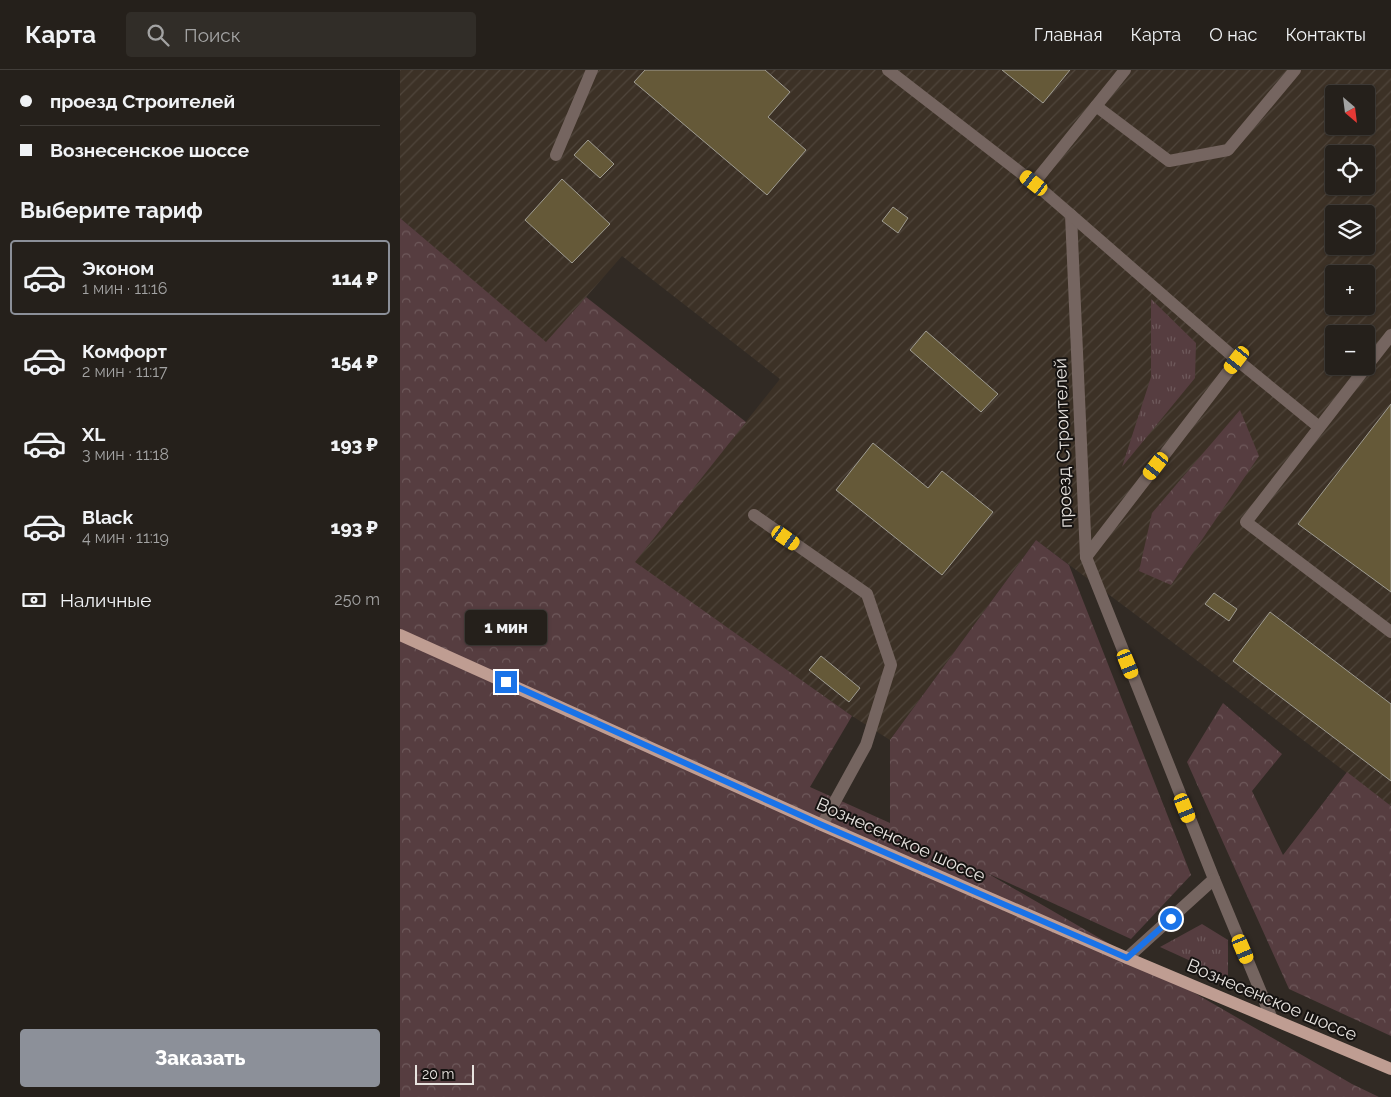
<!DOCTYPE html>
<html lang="ru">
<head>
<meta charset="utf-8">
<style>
  :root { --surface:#25201b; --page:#312d28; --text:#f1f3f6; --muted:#a3a3a3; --line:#423e3a; --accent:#8c9099 }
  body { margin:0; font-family:Raleway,sans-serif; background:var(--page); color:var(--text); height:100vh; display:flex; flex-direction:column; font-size:19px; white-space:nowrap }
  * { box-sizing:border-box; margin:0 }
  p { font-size:16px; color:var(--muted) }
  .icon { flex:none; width:28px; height:28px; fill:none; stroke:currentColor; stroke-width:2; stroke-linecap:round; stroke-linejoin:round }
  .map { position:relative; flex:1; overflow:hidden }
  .side { display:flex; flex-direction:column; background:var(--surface); width:400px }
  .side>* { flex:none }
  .guide { display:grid; align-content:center; height:110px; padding:0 20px; background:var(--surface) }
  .needle { width:32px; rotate:152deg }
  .buttons { position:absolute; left:925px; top:15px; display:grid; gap:10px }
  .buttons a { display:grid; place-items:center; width:50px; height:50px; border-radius:5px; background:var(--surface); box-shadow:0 1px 4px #0004,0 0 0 1px var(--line); font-size:25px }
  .scale { position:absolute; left:15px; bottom:12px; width:59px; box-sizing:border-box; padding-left:5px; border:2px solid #e7e3df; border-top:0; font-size:14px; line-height:18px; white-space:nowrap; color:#e7e3df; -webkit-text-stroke:4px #161311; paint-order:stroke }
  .end { position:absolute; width:22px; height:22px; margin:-11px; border:6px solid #1a73e8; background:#fff; box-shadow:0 0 0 2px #fff }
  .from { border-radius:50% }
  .bubble { position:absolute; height:35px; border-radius:5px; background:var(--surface); box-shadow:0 1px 4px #0004,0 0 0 1px var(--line); font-size:16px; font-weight:800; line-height:35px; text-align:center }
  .car { position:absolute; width:15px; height:30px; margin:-15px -8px; border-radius:6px; box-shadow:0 0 4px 1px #0007; background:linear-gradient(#f5c518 24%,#345 0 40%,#f5c518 0 76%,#345 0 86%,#f5c518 0) }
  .guide b { display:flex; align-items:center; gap:18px; height:48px; font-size:19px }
  .guide b+b { border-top:1px solid var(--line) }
  .guide i { width:12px; height:12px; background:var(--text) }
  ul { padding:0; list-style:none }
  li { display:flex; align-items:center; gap:15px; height:75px; margin:0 10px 8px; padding:0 10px; border:2px solid transparent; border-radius:5px }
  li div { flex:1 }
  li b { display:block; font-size:19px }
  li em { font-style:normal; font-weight:800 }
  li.current { border-color:var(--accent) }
  li>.icon { width:45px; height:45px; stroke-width:1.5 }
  h2 { padding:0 20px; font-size:22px; line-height:60px }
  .pay { display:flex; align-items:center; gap:12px; height:55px; padding:0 20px; font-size:19px }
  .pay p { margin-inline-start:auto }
  .button { display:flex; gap:10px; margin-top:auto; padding:10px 20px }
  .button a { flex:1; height:58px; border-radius:5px; background:var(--accent); color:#fff; font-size:20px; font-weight:800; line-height:58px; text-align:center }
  header { display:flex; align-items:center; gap:30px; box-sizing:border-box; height:70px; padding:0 25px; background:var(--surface); border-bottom:1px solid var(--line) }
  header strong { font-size:24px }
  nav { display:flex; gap:28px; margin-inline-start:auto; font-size:18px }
  .search { width:350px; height:45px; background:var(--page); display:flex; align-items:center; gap:12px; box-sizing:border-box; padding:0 18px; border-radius:5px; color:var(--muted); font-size:19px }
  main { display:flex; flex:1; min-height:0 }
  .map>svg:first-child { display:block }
  .industrial { fill:url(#industrial-furrows); fill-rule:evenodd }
  .grass { fill:url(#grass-tufts) }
  .forest { fill:url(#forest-crowns) }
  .building { fill:#655938; stroke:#9f9c92 }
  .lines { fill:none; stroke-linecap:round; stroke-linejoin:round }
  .minor { stroke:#756560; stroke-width:12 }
  .major { stroke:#bf9d92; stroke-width:12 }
  .route { stroke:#1a73e8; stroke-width:6 }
  .labels { text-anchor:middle; stroke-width:4; stroke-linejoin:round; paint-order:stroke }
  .street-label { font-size:18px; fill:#e7e3df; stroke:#161311 }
</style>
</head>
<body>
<header>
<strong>Карта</strong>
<div class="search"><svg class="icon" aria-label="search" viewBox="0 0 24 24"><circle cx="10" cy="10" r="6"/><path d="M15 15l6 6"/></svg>Поиск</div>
<nav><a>Главная</a><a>Карта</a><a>О нас</a><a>Контакты</a></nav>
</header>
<main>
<section class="side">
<div class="guide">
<b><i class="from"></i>проезд Строителей</b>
<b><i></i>Вознесенское шоссе</b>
</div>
<h2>Выберите тариф</h2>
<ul>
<li class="current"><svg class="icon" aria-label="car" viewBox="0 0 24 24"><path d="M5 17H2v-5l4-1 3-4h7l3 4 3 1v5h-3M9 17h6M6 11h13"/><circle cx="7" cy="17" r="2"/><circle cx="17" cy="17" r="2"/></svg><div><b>Эконом</b><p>1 мин · 11:16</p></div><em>114 ₽</em></li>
<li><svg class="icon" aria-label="car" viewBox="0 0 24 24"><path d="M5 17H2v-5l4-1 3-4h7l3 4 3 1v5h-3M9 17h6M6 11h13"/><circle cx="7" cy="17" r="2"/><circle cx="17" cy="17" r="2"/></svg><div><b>Комфорт</b><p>2 мин · 11:17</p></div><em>154 ₽</em></li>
<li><svg class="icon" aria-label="car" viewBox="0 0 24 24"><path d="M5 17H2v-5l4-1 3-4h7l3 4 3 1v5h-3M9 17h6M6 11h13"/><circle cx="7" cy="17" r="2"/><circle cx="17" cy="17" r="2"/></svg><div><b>XL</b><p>3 мин · 11:18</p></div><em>193 ₽</em></li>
<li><svg class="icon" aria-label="car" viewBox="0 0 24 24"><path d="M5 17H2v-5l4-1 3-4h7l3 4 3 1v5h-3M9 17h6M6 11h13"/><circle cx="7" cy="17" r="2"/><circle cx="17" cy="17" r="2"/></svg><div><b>Black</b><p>4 мин · 11:19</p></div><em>193 ₽</em></li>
</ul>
<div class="pay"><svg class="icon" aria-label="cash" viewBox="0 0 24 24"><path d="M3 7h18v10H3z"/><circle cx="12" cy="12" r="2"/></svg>Наличные<p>250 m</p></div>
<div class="button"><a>Заказать</a></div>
</section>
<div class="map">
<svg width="991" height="1027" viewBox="0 0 991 1027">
  <defs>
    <pattern id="industrial-furrows" width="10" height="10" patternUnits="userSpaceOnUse" patternTransform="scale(1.25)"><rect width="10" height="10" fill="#3c3126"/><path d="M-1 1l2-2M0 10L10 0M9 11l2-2" fill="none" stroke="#4f453b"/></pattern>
    <pattern id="grass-tufts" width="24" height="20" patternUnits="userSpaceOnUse" patternTransform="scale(1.25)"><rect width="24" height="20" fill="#563d40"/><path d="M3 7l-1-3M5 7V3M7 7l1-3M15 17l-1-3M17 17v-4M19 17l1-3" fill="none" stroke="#6e595b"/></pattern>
    <pattern id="forest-crowns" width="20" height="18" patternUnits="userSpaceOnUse" patternTransform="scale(1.25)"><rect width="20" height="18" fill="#563d40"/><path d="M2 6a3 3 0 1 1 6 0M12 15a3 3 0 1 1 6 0" fill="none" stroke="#6e595b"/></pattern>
  </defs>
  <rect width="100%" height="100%" fill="#312a24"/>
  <path class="industrial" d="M0,0H991V736L636,470L490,670L452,646L234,492L380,309L222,186L146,273L0,148ZM934,24H966V56H934ZM934,84H966V116H934ZM934,144H966V176H934ZM934,204H966V236H934ZM934,264H966V296H934Z"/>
  <g class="grass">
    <polygon points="751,229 796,273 795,308 722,397 751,307"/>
    <polygon points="802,854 828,870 828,908 760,877"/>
  </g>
  <g class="forest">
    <polygon points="0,148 146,272 186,227 346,352 235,492 452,646 410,717 490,753 490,670 636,470 669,495 791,805 731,869 587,803 952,1014 979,1027 0,1027"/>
    <polygon points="840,340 859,386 771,515 739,501 752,443"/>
    <polygon points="823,633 882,684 852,721 883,785 947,702 991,736 991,966 889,919 787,692"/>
  </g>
  <g class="building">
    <polygon points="245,0 365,0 390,22 368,47 406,80 367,125 234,12"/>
    <polygon points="602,0 670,0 643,33"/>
    <polygon points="188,70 214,94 200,108 174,85"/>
    <polygon points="162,109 210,154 172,193 125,150"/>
    <polygon points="493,137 508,148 498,163 482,151"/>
    <polygon points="526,261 598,324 581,342 510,280"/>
    <polygon points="991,334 991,522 898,454"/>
    <polygon points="473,373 528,418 542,401 593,442 542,505 436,420"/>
    <polygon points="814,523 837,539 829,551 805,534"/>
    <polygon points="870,542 991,634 991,711 833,591"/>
    <polygon points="421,586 460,618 449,632 409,600"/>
  </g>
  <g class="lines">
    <g class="minor">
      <polyline points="488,0 634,113 671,145 686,487 814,809 872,949"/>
      <polyline points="696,36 769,91 828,80 895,0"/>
      <polyline points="156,85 192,0"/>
      <polyline points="634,113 725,0"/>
      <polyline points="671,145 837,290 919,357"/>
      <polyline points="991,265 846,452 991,562"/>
      <polyline points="354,445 467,524 491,595 466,675 422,755"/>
      <polyline points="686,487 837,290"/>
      <polyline points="727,888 814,809"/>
    </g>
    <polyline class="major" points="0,565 422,755 727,888 991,999"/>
  </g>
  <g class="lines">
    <polyline class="route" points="106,612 422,755 727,888 771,849"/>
  </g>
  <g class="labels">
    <g class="street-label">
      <text transform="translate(663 373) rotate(-92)" y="6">проезд Строителей</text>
      <text transform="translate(501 770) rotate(24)" y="6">Вознесенское шоссе</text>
      <text transform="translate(872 930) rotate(23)" y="6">Вознесенское шоссе</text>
    </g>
  </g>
</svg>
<div class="buttons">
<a><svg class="needle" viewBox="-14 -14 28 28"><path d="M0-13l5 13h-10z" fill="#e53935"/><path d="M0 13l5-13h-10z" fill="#a3a3a3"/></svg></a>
<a><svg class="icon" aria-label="locate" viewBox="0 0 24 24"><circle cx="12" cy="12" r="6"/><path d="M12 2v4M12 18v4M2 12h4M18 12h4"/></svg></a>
<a><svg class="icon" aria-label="layers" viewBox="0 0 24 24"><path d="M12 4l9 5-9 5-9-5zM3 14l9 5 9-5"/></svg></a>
<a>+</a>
<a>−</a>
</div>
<div class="scale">20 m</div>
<i class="end from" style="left:771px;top:849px"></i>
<i class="end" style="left:106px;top:612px"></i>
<div class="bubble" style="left:65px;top:540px;width:82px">1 мин</div>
<i class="car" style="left:634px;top:113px;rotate:308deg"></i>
<i class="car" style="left:837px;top:290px;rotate:218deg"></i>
<i class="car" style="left:756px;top:396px;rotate:218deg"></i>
<i class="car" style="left:386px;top:468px;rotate:125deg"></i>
<i class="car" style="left:728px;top:594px;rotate:158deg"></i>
<i class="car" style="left:785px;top:738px;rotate:158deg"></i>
<i class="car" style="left:843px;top:879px;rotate:157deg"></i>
</div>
</main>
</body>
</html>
